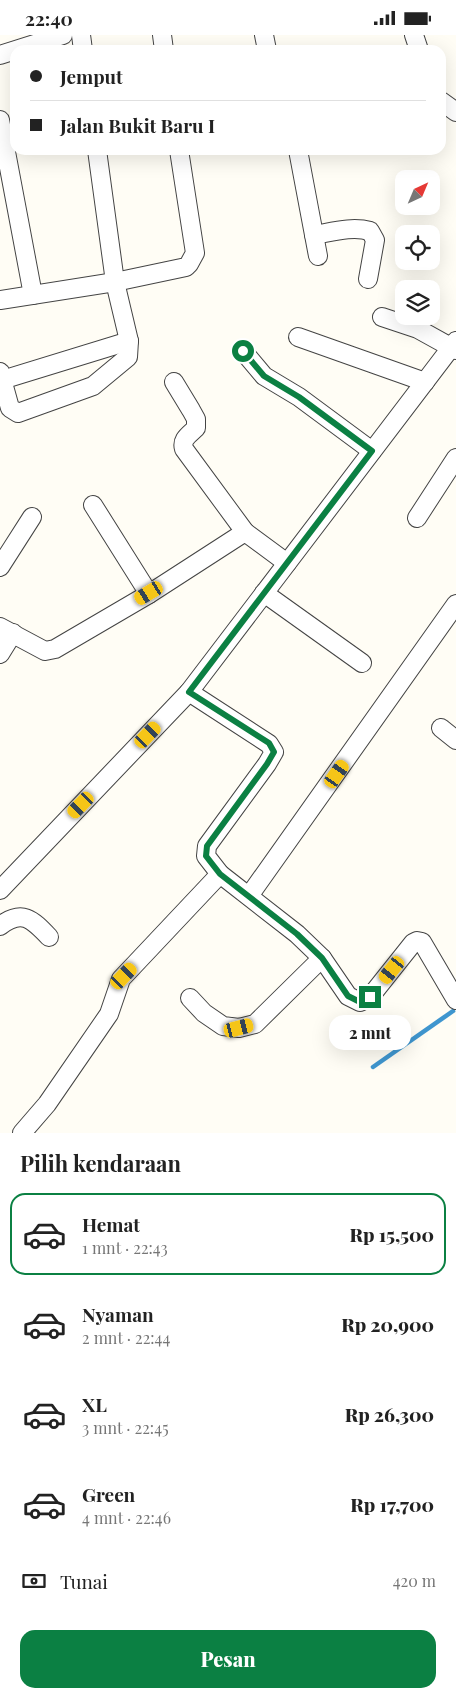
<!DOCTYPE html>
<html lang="id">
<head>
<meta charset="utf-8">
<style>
  :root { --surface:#fff; --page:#f2f2f2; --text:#222; --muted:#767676; --line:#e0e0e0; --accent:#0b8043 }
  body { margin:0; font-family:"Playfair Display",serif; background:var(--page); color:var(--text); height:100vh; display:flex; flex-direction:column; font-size:19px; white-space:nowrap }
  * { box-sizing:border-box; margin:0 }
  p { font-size:16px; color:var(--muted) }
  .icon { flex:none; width:28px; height:28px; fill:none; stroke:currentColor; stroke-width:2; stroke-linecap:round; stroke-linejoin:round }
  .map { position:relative; height:1098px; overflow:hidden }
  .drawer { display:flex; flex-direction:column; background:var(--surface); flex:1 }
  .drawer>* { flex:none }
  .guide { position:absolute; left:10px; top:10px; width:436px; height:110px; border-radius:15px; box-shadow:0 5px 20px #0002; display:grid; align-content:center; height:110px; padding:0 20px; background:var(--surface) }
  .needle { width:32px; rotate:44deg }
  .fabs { position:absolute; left:395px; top:135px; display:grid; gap:10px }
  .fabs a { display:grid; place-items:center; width:45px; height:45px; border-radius:10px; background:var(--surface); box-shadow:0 5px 20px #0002; font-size:25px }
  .end { position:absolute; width:22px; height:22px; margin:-11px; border:6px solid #0b8043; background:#fff; box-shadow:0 0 0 2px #fff }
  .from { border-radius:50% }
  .bubble { position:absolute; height:35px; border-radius:15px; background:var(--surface); box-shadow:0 5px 20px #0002; font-size:16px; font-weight:800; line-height:35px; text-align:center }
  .car { position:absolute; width:15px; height:30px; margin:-15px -8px; border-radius:6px; box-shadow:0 0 4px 1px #0007; background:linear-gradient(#f5c518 24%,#345 0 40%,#f5c518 0 76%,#345 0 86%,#f5c518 0) }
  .guide b { display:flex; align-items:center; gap:18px; height:48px; font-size:19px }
  .guide b+b { border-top:1px solid var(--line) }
  .guide i { width:12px; height:12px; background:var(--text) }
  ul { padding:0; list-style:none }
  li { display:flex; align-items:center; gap:15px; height:82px; margin:0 10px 8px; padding:0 10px; border:2px solid transparent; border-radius:15px }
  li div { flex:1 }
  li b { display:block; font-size:19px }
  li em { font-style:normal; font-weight:800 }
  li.selected { border-color:var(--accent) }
  li>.icon { width:45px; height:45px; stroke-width:1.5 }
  h2 { padding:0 20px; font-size:22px; line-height:60px }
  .pay { display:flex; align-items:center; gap:12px; height:55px; padding:0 20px; font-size:19px }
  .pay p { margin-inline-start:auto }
  .button { display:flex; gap:10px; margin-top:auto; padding:10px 20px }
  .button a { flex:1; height:58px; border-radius:15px; background:var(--accent); color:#fff; font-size:20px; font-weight:800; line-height:58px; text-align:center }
  .status { display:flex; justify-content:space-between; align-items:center; height:35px; padding:0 25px; background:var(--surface); direction:ltr }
  .status svg { height:14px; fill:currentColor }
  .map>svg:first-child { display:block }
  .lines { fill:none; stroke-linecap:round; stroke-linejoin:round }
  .stream { stroke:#3f96cf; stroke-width:4.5 }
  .minor-casing { stroke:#444; stroke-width:20 }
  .minor { stroke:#fff; stroke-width:18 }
  .route { stroke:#0b8043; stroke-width:6 }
</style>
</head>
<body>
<div class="status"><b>22:40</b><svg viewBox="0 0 49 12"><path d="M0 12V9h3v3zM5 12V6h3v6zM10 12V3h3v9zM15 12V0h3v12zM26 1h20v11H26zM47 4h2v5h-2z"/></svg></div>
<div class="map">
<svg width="456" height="1098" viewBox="0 0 456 1098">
  <rect width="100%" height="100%" fill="#fffdf5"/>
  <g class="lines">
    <polyline class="stream" points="373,1032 453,976"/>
    <defs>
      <g id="minor">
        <polyline points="81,0 83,15"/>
        <polyline points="162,0 164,15"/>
        <polyline points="264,0 267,15"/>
        <polyline points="414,0 419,15"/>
        <polyline points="0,20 63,0"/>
        <polyline points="441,66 456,77"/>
        <polyline points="0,85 33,260"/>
        <polyline points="298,115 318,221"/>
        <path d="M314,200C332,197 352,191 370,196L375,205L368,244"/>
        <polyline points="0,265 115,247 186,232 189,229 195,218 179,115"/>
        <polyline points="382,282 418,294 456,315"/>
        <polyline points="298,302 425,347"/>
        <polyline points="243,316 264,341 299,362 372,416"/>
        <polyline points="0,337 10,373 18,378 93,351 128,322 129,306 115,247 97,115"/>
        <polyline points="2,345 129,306"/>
        <path d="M174,347L191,375L196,384V393C189,400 181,404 184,414L245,497"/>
        <polyline points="93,470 149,559"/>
        <polyline points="417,483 456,423"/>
        <polyline points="0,532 32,482"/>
        <polyline points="264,558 362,628"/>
        <polyline points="0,592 45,616 55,614 149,559 245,497 287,528"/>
        <polyline points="0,619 13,598"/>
        <polyline points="441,693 456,705"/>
        <polyline points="220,839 297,899 322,923 348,961 360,967 370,962 413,908 417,906 422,907 456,965"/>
        <polyline points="0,855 189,657"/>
        <polyline points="249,861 456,569"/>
        <path d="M0,891C22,874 32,884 49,902"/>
        <polyline points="190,963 204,978 223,991 239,993 255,989 322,923"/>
        <polyline points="22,1098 47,1069 109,979 121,944 220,839 206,821 207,811 267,729 274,717 269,709 189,657 456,306"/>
      </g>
    </defs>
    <use href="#minor" class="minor-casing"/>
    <use href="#minor" class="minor"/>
  </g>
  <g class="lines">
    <polyline class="route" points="243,316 264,341 299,362 372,416 189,657 269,708 274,717 267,729 207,811 206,821 220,839 297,899 322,923 348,961 360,967 370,962"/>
  </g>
</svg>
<div class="fabs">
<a><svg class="needle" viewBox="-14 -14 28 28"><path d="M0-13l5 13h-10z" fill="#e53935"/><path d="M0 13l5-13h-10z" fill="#767676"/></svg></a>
<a><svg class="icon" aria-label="locate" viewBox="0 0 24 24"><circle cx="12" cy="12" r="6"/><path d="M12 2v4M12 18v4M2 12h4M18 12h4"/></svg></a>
<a><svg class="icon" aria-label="layers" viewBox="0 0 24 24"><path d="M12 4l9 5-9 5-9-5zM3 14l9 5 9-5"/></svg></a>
</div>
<i class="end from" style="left:243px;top:316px"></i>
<i class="end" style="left:370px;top:962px"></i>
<div class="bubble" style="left:329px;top:980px;width:82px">2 mnt</div>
<i class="car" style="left:149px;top:558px;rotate:239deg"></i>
<i class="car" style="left:148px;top:700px;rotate:44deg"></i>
<i class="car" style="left:337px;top:739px;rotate:35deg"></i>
<i class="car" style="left:81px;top:770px;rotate:224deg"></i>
<i class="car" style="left:392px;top:935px;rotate:219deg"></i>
<i class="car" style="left:124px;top:941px;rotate:44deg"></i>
<i class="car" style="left:239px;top:993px;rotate:76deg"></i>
<div class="guide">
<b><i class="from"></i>Jemput</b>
<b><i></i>Jalan Bukit Baru I</b>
</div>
</div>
<section class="drawer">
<h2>Pilih kendaraan</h2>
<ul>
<li class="selected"><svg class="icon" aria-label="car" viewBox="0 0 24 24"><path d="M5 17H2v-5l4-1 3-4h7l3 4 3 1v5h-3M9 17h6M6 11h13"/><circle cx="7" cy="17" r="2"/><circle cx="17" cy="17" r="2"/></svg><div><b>Hemat</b><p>1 mnt · 22:43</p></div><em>Rp 15,500</em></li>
<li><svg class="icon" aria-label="car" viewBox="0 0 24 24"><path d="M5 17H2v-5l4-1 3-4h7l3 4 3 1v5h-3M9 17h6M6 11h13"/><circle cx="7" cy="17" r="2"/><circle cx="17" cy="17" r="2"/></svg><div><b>Nyaman</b><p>2 mnt · 22:44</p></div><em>Rp 20,900</em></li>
<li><svg class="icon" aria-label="car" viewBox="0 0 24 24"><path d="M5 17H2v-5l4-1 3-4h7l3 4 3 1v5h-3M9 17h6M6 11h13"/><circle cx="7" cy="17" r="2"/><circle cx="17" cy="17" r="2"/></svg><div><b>XL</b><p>3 mnt · 22:45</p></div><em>Rp 26,300</em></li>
<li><svg class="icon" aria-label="car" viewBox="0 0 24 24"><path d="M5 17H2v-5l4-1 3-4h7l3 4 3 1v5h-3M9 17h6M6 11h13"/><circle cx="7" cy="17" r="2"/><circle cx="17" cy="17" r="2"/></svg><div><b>Green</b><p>4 mnt · 22:46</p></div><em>Rp 17,700</em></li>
</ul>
<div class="pay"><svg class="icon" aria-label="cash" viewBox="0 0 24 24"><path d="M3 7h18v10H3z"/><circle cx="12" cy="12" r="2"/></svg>Tunai<p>420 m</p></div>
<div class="button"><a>Pesan</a></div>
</section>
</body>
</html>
